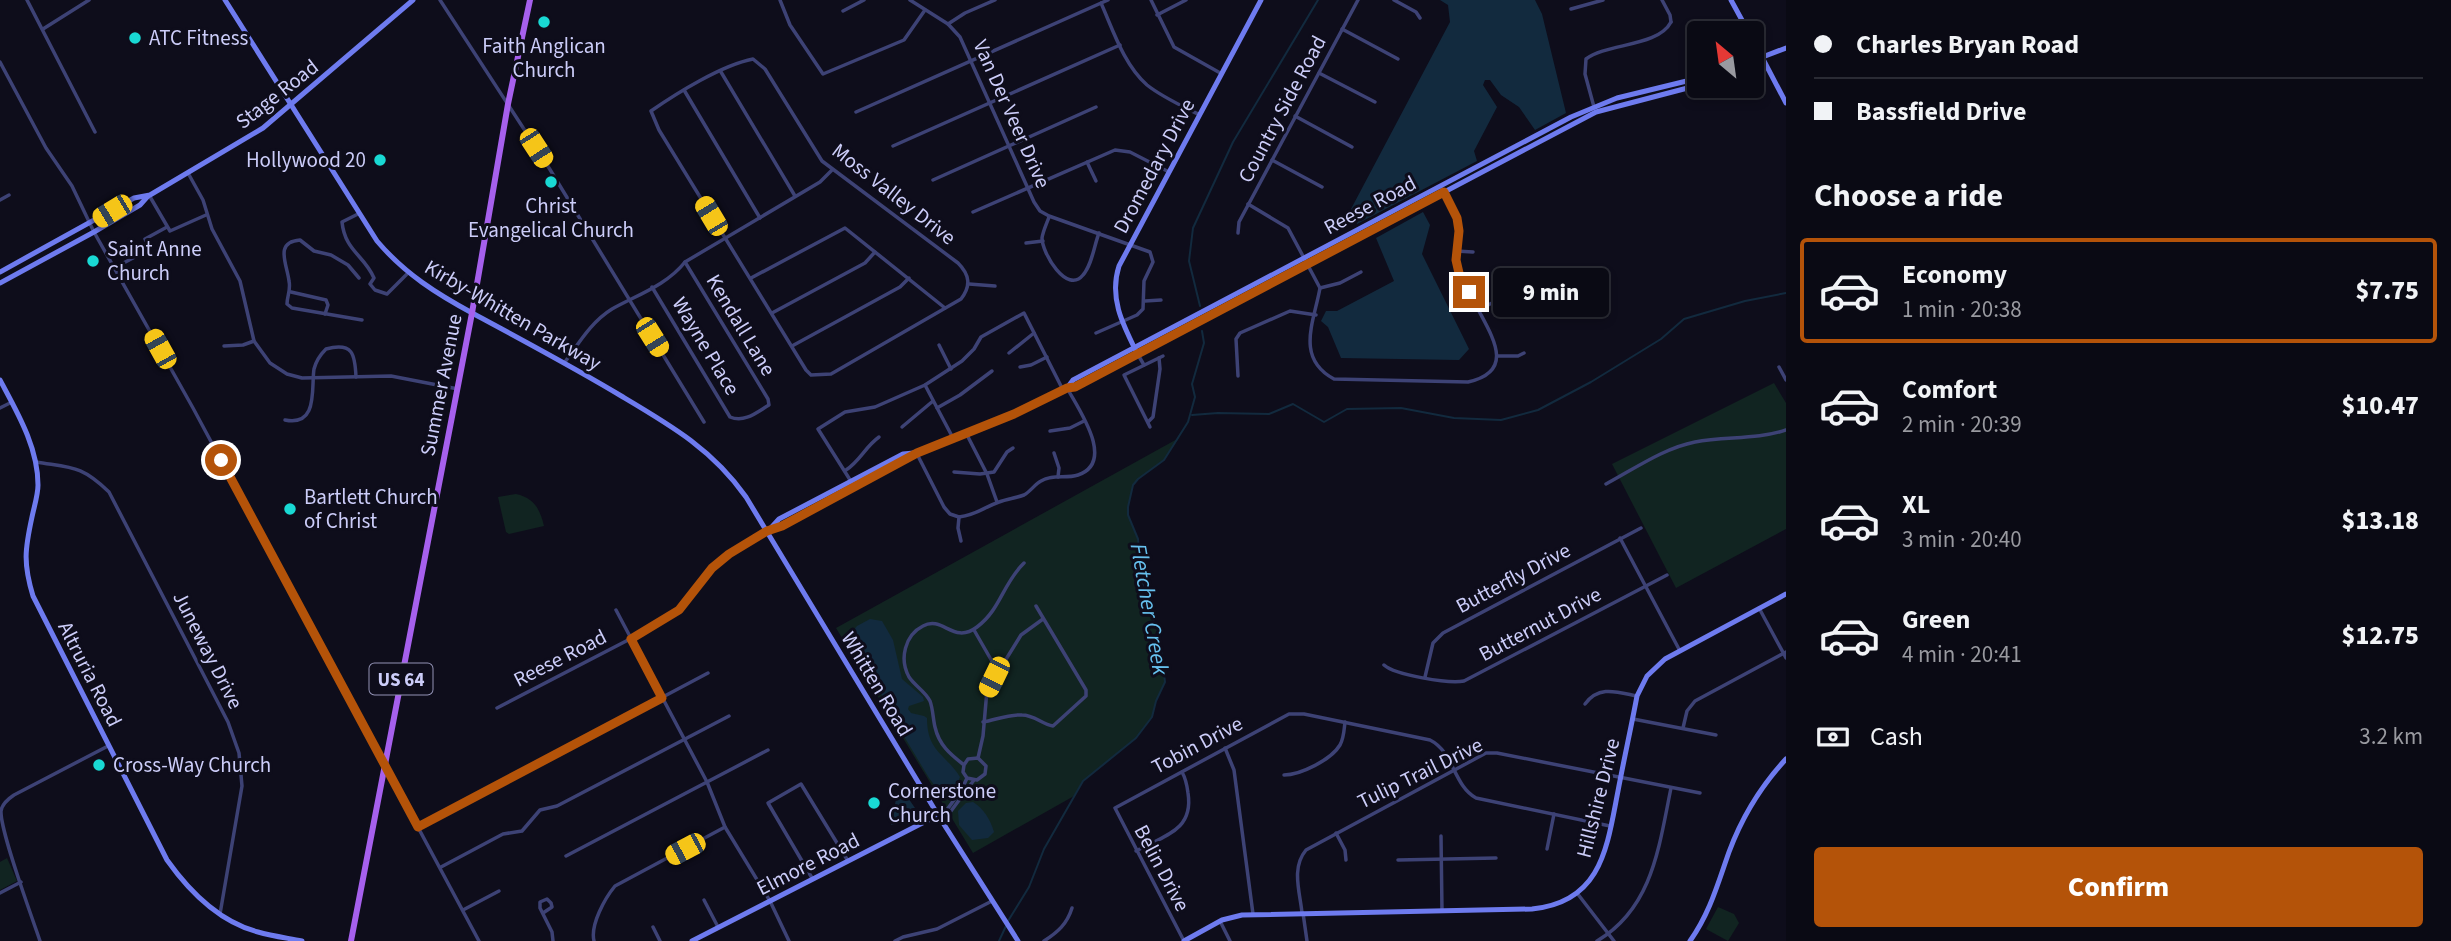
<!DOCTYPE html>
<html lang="en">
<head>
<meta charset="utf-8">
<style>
  :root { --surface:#0a0a14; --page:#181822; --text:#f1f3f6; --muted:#999aa0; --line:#2a2b34; --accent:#b45309 }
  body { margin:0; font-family:"Source Sans 3",sans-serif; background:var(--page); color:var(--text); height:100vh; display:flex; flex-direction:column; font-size:26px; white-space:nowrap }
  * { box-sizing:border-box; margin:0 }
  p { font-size:23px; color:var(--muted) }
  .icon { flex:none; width:38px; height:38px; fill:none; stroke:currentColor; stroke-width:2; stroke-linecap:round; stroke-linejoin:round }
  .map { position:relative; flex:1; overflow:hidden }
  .side { display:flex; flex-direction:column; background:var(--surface); width:665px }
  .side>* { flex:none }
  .top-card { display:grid; align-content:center; height:154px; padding:0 28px; background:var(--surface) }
  .needle { width:46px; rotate:331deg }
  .tools { position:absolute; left:1687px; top:21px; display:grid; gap:14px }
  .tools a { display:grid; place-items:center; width:77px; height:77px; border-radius:7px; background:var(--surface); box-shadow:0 4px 10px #0003,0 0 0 2px var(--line); font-size:35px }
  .end { position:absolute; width:32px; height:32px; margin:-16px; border:9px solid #b45309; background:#fff; box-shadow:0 0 0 4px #fff }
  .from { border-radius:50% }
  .bubble { position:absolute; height:49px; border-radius:7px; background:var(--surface); box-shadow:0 4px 10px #0003,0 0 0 2px var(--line); font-size:23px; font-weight:800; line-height:49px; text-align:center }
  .car { position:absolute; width:21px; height:42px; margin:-21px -10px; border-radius:9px; box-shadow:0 0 5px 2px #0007; background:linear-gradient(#f5c518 24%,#345 0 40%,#f5c518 0 76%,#345 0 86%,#f5c518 0) }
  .top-card b { display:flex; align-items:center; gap:24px; height:66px; font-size:26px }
  .top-card b+b { border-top:2px solid var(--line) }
  .top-card i { width:18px; height:18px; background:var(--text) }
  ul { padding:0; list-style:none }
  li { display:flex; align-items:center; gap:21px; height:105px; margin:0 14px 10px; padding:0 14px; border:4px solid transparent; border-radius:7px }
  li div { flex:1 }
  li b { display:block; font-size:26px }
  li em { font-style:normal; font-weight:800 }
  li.selected { border-color:var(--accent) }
  li>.icon { width:63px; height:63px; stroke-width:1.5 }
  h2 { padding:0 28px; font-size:32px; line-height:84px }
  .pay { display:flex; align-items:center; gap:18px; height:77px; padding:0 28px; font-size:26px }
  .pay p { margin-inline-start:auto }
  .primary-button { display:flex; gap:14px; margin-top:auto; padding:14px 28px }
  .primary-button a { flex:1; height:80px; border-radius:7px; background:var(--accent); color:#fff; font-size:28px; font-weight:800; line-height:80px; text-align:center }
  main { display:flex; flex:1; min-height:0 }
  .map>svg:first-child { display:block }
  .green { fill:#112421 }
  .water { fill:#122a3e }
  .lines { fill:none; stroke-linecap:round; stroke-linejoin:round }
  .stream { stroke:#122a3e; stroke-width:2 }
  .street { stroke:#3d4275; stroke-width:3.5 }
  .secondary { stroke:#6e7bef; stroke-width:5 }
  .primary { stroke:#a660ed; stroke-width:6 }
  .route { stroke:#b45309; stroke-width:9 }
  .poi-dot { fill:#19d9d4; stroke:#0e0d1b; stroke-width:2.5 }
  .labels { text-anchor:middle; stroke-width:6; stroke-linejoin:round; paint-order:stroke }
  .shield { fill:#0e0d1b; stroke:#9393b6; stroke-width:2 }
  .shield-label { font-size:19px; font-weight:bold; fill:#cccdf9 }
  .poi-label { font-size:21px; fill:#cccdf9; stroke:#0e0d1b; text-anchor:start }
  .street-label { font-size:21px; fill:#cccdf9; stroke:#0e0d1b }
  .water-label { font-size:23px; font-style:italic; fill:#66c0ee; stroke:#0e0d1b }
</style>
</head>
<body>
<main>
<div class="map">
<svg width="1786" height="941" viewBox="0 0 1786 941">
  <rect width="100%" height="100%" fill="#0e0d1b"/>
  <g class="green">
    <polygon points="1774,383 1786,403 1786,529 1676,588 1612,464"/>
    <polygon points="1179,438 1164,460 1138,479 1133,485 1128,507 1128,515 1138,539 1142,582 1147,603 1159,634 1165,682 1156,701 1152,717 1136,738 1083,781 1074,796 973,853 836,628"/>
    <path d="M516,494C534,498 540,509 544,526L509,534L506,532L498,497Z"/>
    <polygon points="7,858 17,881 0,890 0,862"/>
    <polygon points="1718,907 1734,914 1739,923 1728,941 1706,929"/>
  </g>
  <g class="water">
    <polygon points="1440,0 1535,0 1542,14 1566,113 1535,130 1519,107 1501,95 1490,80 1485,80 1483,85 1497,107 1474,151 1477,161 1357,224 1351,209 1450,22 1448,5"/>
    <polygon points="1423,212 1430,225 1422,254 1469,349 1459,360 1341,358 1328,327 1321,321 1326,311 1337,311 1394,281 1376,238"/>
    <path d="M870,619L882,621L893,640L902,679L923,697L924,701L909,706L908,709L911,713L924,716L927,718C927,752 945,753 960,777L954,792L944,798L929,778L884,703L879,686L869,675V667L851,644V633L857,626Z"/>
    <polygon points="906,795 915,808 916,814 895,825 891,825 896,799"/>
    <path d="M973,802C984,809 990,819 994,832L988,838L972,840L959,825L958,811L966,803Z"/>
  </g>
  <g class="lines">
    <g class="stream">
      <polyline points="1200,306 1189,261 1193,228 1233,142 1318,0"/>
      <polyline points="1192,415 1218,413 1269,414 1293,404 1324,422 1347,409 1401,408 1454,418 1501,420 1538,410 1591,382 1661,339 1684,319 1745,301 1786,293"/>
      <polyline points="1008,921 1029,887 1044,849 1083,781 1136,738 1152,717 1156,701 1165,682 1159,634 1147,603 1142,582 1138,539 1128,515 1128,507 1133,485 1138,479 1164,460 1188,422 1195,397 1192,384 1204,343 1202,331"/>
      <polyline points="999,941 1006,926"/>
    </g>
    <g class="street">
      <polyline points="27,0 95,132"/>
      <polyline points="440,0 546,163 704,422"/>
      <polyline points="780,0 790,25 823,74 904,40 925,10"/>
      <polyline points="910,0 948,24 960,37 1034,202 1040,211 1049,216 1150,252 1153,262 1144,281 1143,309 1137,315 1096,333"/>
      <polyline points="1151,0 1174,47 1222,74"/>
      <polyline points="1394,0 1416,12 1420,18"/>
      <polyline points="1662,0 1670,15 1671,22"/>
      <path d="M1101,3C1113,30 1124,65 1147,85C1162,97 1182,106 1200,115"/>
      <polyline points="1571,9 1603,0"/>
      <polyline points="843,11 864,0"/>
      <polyline points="1157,15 1186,0"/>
      <polyline points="948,24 965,13 995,0"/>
      <polyline points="43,29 89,0"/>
      <polyline points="1342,29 1398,59"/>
      <path d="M753,59L765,69L822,161L958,263C970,275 971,286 961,299L831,374L811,375L806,370L659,130L651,111C677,93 722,65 753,59Z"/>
      <polyline points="0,62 46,148 72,186 94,232 193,408 479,941"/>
      <polyline points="721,72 795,196"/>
      <polyline points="1319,73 1375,102"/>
      <polyline points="684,90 760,218"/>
      <path d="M1594,107L1585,74L1586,59C1607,43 1658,47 1671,22"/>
      <polyline points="856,112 1108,0"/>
      <polyline points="1295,116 1352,147"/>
      <polyline points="893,146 1120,45"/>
      <polyline points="1272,160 1322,187"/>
      <polyline points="1087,162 1096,181"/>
      <polyline points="188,173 203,200 212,229 240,281 254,341 270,363 287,374 302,378 391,376 458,389"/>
      <polyline points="933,180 1096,107"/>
      <polyline points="149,195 170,231 206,215"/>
      <polyline points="0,200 9,195"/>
      <path d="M1248,204L1288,228L1320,288C1314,322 1295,358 1334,379L1468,382C1513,372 1495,341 1480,313C1473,300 1466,287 1459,273C1455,257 1460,244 1459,228C1457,213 1448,199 1440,186"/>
      <polyline points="973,212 1115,150 1130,152 1169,172"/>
      <path d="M358,214L342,222C345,251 364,255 374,278L370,284L375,290L387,294L408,273"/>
      <path d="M1049,217C1047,223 1043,231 1042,238C1042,253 1067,295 1083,275C1092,265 1094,246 1099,233"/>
      <polyline points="1238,233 1239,222 1358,0"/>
      <polyline points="1026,243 1043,241"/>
      <polyline points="1456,251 1473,252"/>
      <polyline points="114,268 150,249 145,239 167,227"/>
      <path d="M359,278L348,265L331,255L314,251L300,240C274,242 287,264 289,281C291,290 287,296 287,304L292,308L362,320"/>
      <polyline points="751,278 845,228 945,308"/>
      <polyline points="969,284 995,286"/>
      <path d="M652,287L730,417C745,423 757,412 769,405L768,399L685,262"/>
      <polyline points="1320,288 1340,283 1361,272"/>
      <polyline points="291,292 326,300 328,305 325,314"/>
      <polyline points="1145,301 1161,300"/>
      <polyline points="1478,310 1498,300"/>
      <polyline points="772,313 865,263 875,252"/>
      <polyline points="939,345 951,369"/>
      <polyline points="224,346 243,345 254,341"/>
      <polyline points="792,346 900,287 909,278"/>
      <polyline points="1009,353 1034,333"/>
      <polyline points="1137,353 1144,365"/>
      <polyline points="1497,356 1518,356 1524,353"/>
      <path d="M565,362C579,343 591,322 612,309C637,295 667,285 685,262L820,182L832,170"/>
      <polyline points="1020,367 1031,365 1047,357"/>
      <polyline points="1779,367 1786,380"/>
      <polyline points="1238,376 1236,339 1240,333 1290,311 1316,315"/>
      <polyline points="925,385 953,438"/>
      <polyline points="0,408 12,402"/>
      <polyline points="937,408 960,395 992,371"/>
      <path d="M285,420C319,427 311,387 314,369C316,361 321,354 326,349C353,342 355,354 356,377"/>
      <polyline points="1148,422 1153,417 1160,369 1159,358"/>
      <polyline points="902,427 933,401"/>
      <polyline points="1150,427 1124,375 1163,356"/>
      <polyline points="1050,431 1070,428 1084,421"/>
      <polyline points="966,433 987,474 997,502"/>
      <polyline points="1054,453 1059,468 1058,477"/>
      <polyline points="917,454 944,507 950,514 959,517"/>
      <path d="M36,462C72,468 81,465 109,492L228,722L239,753L242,786L220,914"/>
      <path d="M846,470C860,461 865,447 879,437"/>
      <polyline points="954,472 980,474 994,472 1007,452 1013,448"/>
      <polyline points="852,483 818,429 845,412 875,407 925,385 962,361 974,349 981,337 1024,313 1063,390"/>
      <path d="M1606,484C1634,469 1664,448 1695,442C1725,436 1756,440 1786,430"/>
      <path d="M959,517C979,514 982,508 999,502C1007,499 1016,498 1024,495C1031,491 1035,484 1041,481C1052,474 1066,479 1078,475C1116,462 1079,410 1067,388"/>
      <polyline points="959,517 958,528 961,541"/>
      <polyline points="1620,538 1680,651"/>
      <polyline points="1759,608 1786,658"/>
      <polyline points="616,610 707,782 725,827 770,901 789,941"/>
      <polyline points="974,630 997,670"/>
      <path d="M1384,665C1395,675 1449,684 1464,681L1667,575"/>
      <polyline points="1425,677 1433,643 1443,633 1641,528"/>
      <path d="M1585,704C1599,685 1617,692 1637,696"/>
      <polyline points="497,708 659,624 679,609 713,568 729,554 767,531"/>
      <polyline points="1633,719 1716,735"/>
      <path d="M983,722C995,720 1009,714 1022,715C1034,715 1042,724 1053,726L1086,696V690L1036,606"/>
      <polyline points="1683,728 1687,711 1695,701 1786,652"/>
      <polyline points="1225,748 1234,770 1253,914"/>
      <polyline points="978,758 983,736 987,690 1021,635 1043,619"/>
      <path d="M964,765L968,759L978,758L986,766L985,774L977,780L967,778L963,772L964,765C950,754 939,745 935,727C933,719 933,709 930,701C925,691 915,686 909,677C899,659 905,635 923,626C943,615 953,645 977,627C1001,609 1003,583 1024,563"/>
      <path d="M1284,775C1300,775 1331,760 1340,745C1344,738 1344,730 1345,722"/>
      <polyline points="946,811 962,789 967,778"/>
      <polyline points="938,815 951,811 974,780"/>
      <polyline points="418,827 708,673"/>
      <polyline points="1336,833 1345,850 1346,860"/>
      <polyline points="1441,836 1442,911"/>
      <polyline points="1547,849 1554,814"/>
      <path d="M1136,851C1163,836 1194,831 1188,793C1187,785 1186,779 1182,772"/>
      <polyline points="566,856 768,750"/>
      <polyline points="1398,860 1496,858"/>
      <polyline points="441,867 503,834 522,831 540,810 557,806 729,716"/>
      <polyline points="812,878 768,803 801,784 848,861"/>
      <polyline points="0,893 21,882"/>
      <polyline points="1577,893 1614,941"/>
      <polyline points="704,900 718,927"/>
      <polyline points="463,910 499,891"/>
      <polyline points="543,913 552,907 551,903 547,899 540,902 540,908 552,932 553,941"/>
      <path d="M1302,913C1300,892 1291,868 1306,850L1486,753H1497L1700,793"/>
      <polyline points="1303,913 1307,941"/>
      <polyline points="1220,921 1230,941"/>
      <polyline points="653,927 660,941"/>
      <path d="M40,941C32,917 0,831 1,811C2,804 8,799 14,795L108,746"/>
      <path d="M594,941C590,925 605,898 615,886L725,827"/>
      <polyline points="895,941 903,937 937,929 992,901"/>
      <path d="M1044,941C1058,932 1067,924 1072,908"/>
      <path d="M1184,941L1115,808L1289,714H1304L1430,740C1454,752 1453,785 1476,798L1610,826"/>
      <path d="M1597,941C1653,908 1659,846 1671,788"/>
    </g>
    <g class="secondary">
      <path d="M225,0L377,241C405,274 437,294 474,314C524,341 575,368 623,397C672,426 713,450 746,497L938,815L1018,941"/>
      <polyline points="1731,0 1749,33"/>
      <polyline points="1752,38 1786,103"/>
      <polyline points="1752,61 1786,48"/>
      <polyline points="0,272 134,198 150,195 263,128 413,0"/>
      <polyline points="0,283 94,232 140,205 148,196"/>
      <path d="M1136,351C1122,323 1109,297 1119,266L1261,0"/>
      <path d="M0,380C17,412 38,447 38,485C38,495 34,507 32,517C25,549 23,563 33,596L167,860C189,891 220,922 258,932C272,936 287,938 302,941"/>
      <polyline points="1067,388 1073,380 1571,117 1617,98 1699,78"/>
      <polyline points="769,530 779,519 903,454 914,453"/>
      <polyline points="767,531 782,525 917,453 1014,414 1067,388 1075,387 1596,112 1699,85"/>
      <polyline points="692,941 938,815"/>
      <path d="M1184,941L1222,920L1242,915L1532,909C1602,902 1607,847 1618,791C1624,759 1631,728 1637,696L1647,676L1665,659L1786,594"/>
      <path d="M1690,941C1710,913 1718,883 1729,852C1742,817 1761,786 1786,759"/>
    </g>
    <polyline class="primary" points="351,941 472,313 508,104 530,0"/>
  </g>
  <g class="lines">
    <polyline class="route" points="221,460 418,827 662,698 631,639 679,610 712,568 729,554 767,531 782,526 917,453 1014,414 1067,388 1075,387 1444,192 1457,218 1459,231 1456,260 1459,273 1469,292"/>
  </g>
  <g class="poi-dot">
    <circle cx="544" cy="22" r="7"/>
    <circle cx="135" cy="38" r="7"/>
    <circle cx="380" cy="160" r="7"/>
    <circle cx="551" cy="182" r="7"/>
    <circle cx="93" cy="261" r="7"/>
    <circle cx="290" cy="509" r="7"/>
    <circle cx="99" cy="765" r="7"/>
    <circle cx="874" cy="803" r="7"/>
  </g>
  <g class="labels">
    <rect class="shield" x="369.5" y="663.5" width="63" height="31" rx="5"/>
    <g class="shield-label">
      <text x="401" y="686">US 64</text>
    </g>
    <g class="poi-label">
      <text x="149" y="45">ATC Fitness</text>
      <text x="544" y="53" text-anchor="middle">Faith Anglican<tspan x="544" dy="24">Church</tspan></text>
      <text x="366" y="167" text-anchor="end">Hollywood 20</text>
      <text x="551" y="213" text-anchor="middle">Christ<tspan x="551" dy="24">Evangelical Church</tspan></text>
      <text x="107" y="256">Saint Anne<tspan x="107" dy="24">Church</tspan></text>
      <text x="304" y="504">Bartlett Church<tspan x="304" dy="24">of Christ</tspan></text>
      <text x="113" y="772">Cross-Way Church</text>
      <text x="888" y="798">Cornerstone<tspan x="888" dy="24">Church</tspan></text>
    </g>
    <g class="street-label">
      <text transform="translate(277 94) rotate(-38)" y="7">Stage Road</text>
      <text transform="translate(1282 109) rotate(-62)" y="7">Country Side Road</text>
      <text transform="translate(1012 114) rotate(66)" y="7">Van Der Veer Drive</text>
      <text transform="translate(1154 166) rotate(-62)" y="7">Dromedary Drive</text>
      <text transform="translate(894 194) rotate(38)" y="7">Moss Valley Drive</text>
      <text transform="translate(1370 205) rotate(-28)" y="7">Reese Road</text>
      <text transform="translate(513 315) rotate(30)" y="7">Kirby-Whitten Parkway</text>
      <text transform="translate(741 325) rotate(59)" y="7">Kendall Lane</text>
      <text transform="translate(706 346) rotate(59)" y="7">Wayne Place</text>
      <text transform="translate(441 385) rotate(-79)" y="7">Summer Avenue</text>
      <text transform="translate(1513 578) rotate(-28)" y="7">Butterfly Drive</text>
      <text transform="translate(1540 624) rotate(-28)" y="7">Butternut Drive</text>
      <text transform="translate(208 650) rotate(63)" y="7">Juneway Drive</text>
      <text transform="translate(560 658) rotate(-27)" y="7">Reese Road</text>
      <text transform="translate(90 674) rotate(63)" y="7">Altruria Road</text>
      <text transform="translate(877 684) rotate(59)" y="7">Whitten Road</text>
      <text transform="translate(1197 745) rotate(-28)" y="7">Tobin Drive</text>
      <text transform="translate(1420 773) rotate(-26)" y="7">Tulip Trail Drive</text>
      <text transform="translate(1598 798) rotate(-76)" y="7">Hillshire Drive</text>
      <text transform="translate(808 864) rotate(-27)" y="7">Elmore Road</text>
      <text transform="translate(1162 868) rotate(62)" y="7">Belin Drive</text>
    </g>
    <g class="water-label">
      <text transform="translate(1150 609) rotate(80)" y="8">Fletcher Creek</text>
    </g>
  </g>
</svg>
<div class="tools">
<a><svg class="needle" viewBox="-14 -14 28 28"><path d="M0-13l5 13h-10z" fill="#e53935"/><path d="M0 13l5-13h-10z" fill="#999aa0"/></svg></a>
</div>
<i class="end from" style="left:221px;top:460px"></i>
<i class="end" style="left:1469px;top:292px"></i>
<div class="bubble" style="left:1493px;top:268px;width:116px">9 min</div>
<i class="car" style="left:536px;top:148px;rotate:147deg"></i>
<i class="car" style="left:112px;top:211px;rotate:239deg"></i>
<i class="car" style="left:711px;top:216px;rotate:329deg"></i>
<i class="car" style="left:652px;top:337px;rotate:148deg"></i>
<i class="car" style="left:160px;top:349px;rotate:331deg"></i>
<i class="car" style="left:994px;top:677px;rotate:206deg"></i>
<i class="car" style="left:685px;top:849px;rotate:242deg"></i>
</div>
<section class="side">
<div class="top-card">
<b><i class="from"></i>Charles Bryan Road</b>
<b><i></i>Bassfield Drive</b>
</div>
<h2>Choose a ride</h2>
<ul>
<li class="selected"><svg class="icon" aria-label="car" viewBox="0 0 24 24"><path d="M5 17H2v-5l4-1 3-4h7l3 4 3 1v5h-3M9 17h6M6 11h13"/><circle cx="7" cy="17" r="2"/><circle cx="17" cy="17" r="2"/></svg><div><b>Economy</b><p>1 min · 20:38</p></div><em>$7.75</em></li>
<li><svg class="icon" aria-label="car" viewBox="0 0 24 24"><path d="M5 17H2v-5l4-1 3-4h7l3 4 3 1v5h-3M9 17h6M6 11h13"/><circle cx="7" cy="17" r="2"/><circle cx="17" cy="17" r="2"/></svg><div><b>Comfort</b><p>2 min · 20:39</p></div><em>$10.47</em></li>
<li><svg class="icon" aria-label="car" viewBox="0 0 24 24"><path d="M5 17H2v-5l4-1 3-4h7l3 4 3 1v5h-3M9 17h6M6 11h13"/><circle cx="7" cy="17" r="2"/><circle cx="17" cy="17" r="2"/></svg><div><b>XL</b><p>3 min · 20:40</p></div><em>$13.18</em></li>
<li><svg class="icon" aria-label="car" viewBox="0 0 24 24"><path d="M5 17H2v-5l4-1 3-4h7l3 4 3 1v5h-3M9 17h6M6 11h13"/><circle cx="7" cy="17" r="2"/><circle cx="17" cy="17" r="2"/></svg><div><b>Green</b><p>4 min · 20:41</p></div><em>$12.75</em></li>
</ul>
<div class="pay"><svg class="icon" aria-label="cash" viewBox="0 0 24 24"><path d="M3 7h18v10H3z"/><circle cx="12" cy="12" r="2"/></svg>Cash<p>3.2 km</p></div>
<div class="primary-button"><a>Confirm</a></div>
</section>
</main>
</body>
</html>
